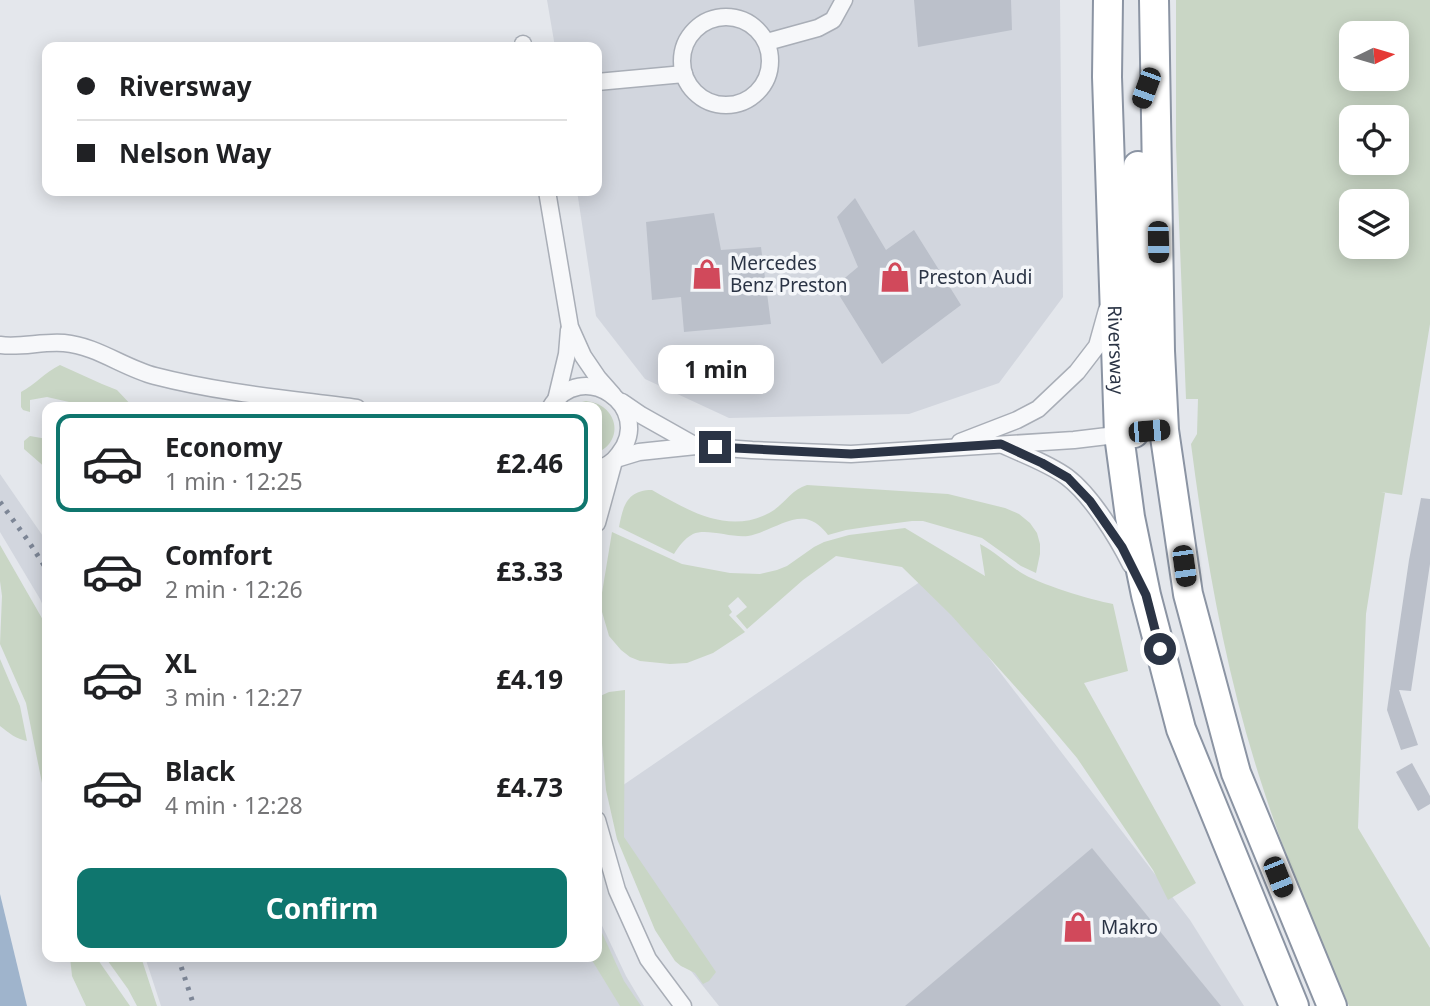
<!DOCTYPE html>
<html lang="en">
<head>
<meta charset="utf-8">
<style>
  :root { --surface:#fff; --page:#f6f6f6; --text:#202124; --muted:#757577; --line:#e0e0e0; --accent:#0f766e }
  body { margin:0; font-family:"Noto Sans",sans-serif; background:var(--page); color:var(--text); height:100vh; display:flex; flex-direction:column; font-size:26px; white-space:nowrap }
  * { box-sizing:border-box; margin:0 }
  p { font-size:23px; color:var(--muted) }
  .icon { flex:none; width:38px; height:38px; fill:none; stroke:currentColor; stroke-width:2; stroke-linecap:round; stroke-linejoin:round }
  .map { position:relative; flex:1; overflow:hidden }
  .drawer { position:absolute; left:42px; top:402px; width:560px; height:560px; display:flex; flex-direction:column; background:var(--surface); border-radius:14px; box-shadow:0 4px 18px #0003 }
  .drawer>* { flex:none }
  .banner { position:absolute; left:42px; top:42px; width:560px; height:154px; border-radius:14px; box-shadow:0 4px 18px #0003; display:grid; align-content:center; height:154px; padding:0 35px; background:var(--surface) }
  .needle { width:46px; rotate:85deg }
  .buttons { position:absolute; left:1339px; top:21px; display:grid; gap:14px }
  .buttons a { display:grid; place-items:center; width:70px; height:70px; border-radius:14px; background:var(--surface); box-shadow:0 4px 18px #0003; font-size:35px }
  .end { position:absolute; width:32px; height:32px; margin:-16px; border:9px solid #2b3445; background:#fff; box-shadow:0 0 0 4px #fff }
  .from { border-radius:50% }
  .bubble { position:absolute; height:49px; border-radius:14px; background:var(--surface); box-shadow:0 4px 18px #0003; font-size:23px; font-weight:700; line-height:49px; text-align:center }
  .car { position:absolute; width:21px; height:42px; margin:-21px -10px; border-radius:9px; box-shadow:0 0 5px 2px #0007; background:linear-gradient(#222 24%,#8ab4d8 0 40%,#222 0 76%,#8ab4d8 0 86%,#222 0) }
  .banner b { display:flex; align-items:center; gap:24px; height:66px; font-size:26px }
  .banner b+b { border-top:2px solid var(--line) }
  .banner i { width:18px; height:18px; background:var(--text) }
  ul { padding:12px 0 0; list-style:none }
  li { display:flex; align-items:center; gap:21px; height:98px; margin:0 14px 10px; padding:0 21px; border:4px solid transparent; border-radius:14px }
  li div { flex:1 }
  li b { display:block; font-size:26px }
  li em { font-style:normal; font-weight:700 }
  li.on { border-color:var(--accent) }
  li>.icon { width:63px; height:63px; stroke-width:1.5 }
  .action { display:flex; gap:14px; margin-top:auto; padding:14px 35px }
  .action a { flex:1; height:80px; border-radius:14px; background:var(--accent); color:#fff; font-size:28px; font-weight:700; line-height:80px; text-align:center }
  .map>svg:first-child { display:block }
  .built { fill:#d2d6de }
  .green { fill:#c9d6c5; fill-rule:evenodd }
  .water { fill:#9fb4cc }
  .building { fill:#bbc0ca }
  .lines { fill:none; stroke-linecap:round; stroke-linejoin:round }
  .minor-casing { stroke:#a9aeb7; stroke-width:19 }
  .trunk-casing { stroke:#8b94a3; stroke-width:32 }
  .minor { stroke:#f7f8fa; stroke-width:16 }
  .trunk { stroke:#fff; stroke-width:28 }
  .rail { stroke:#7d8696; stroke-width:5; stroke-dasharray:3.5 7; stroke-linecap:butt }
  .route { stroke:#2b3445; stroke-width:9 }
  .labels { text-anchor:middle; stroke-width:7; stroke-linejoin:round; paint-order:stroke }
  .poi-label { font-size:19px; fill:#2b3445; stroke:#f4f6f9; text-anchor:start }
  .street-label { font-size:19px; fill:#2b3445; stroke:#f4f6f9 }
</style>
</head>
<body>
<div class="map">
<svg width="1430" height="1006" viewBox="0 0 1430 1006">
  <rect width="100%" height="100%" fill="#e4e7ec"/>
  <g class="built">
    <polygon points="547,0 1060,0 1063,297 999,383 909,414 729,418 645,379 596,316 577,191 597,191 597,47 555,47"/>
    <polygon points="0,474 47,542 47,615 40,599 0,532"/>
    <polygon points="927,577 1190,920 1244,1006 719,1006 679,956 626,850 613,792"/>
    <polygon points="597,915 626,976 644,1006 161,1006 145,957 597,957"/>
  </g>
  <g class="green">
    <path d="M1176,0H1430V324L1402,495L1381,492L1385,493L1366,614L1358,828L1430,948V1006H1349C1318,934 1287,863 1263,788C1226,676 1206,560 1191,444L1197,434L1198,399H1186L1176,146ZM1351,33H1396V79H1351ZM1351,117H1396V163H1351ZM1351,201H1396V247H1351Z"/>
    <path d="M60,365L102,384L117,390L134,408H69V402L47,397L30,400V412L23,410L21,407V392C35,385 45,372 60,365Z"/>
    <path d="M586,401C617,404 626,440 597,453V408H570L578,403Z"/>
    <polygon points="30,436 47,439 47,469 24,449 24,441"/>
    <path d="M807,485L948,494L1005,508L1019,514L1030,523L1037,533L1040,544V554L1036,573L1021,566L982,538L923,521H912L873,526L846,530L828,535C822,527 815,521 806,519C789,516 766,533 748,536C731,538 707,528 693,534C684,539 679,546 674,554L619,527C623,506 627,490 652,490C687,510 727,534 767,514C783,507 790,490 807,485Z"/>
    <path d="M905,528L985,576L980,544C994,551 1006,563 1020,572C1038,584 1091,600 1113,604L1128,671L1084,683L1196,883L1168,900L1153,870L1077,758L1045,720L951,615L902,567L836,556L803,580L747,629L736,616L747,607L738,597L728,606L732,612L729,615L745,632L713,653L687,663L670,664L640,661L630,657L621,650L609,636L600,605L612,532L682,564L730,573L760,574L777,570L787,566L814,547L824,542L849,535Z"/>
    <polygon points="0,545 47,627 47,788 43,788 26,703 0,644 2,596 0,581"/>
    <path d="M0,659L20,706L27,741C16,739 9,733 0,726Z"/>
    <polygon points="625,690 624,837 716,972 709,981 703,984 695,973 681,966 675,961 655,930 617,839 606,790 598,697 609,692"/>
    <polygon points="597,922 624,981 641,1006 620,1006 590,957 597,957"/>
    <polygon points="70,957 96,957 130,1006 86,1006 72,976"/>
    <polygon points="105,957 141,957 157,1006 137,1006 128,989"/>
  </g>
  <polygon class="water" points="0,894 27,1006 0,1006"/>
  <g class="building">
    <polygon points="914,0 1011,0 1012,30 918,47"/>
    <polygon points="855,198 886,250 914,230 961,305 882,364 834,287 858,267 837,217"/>
    <polygon points="714,213 721,250 761,247 771,324 684,332 681,297 652,300 646,222"/>
    <polygon points="1421,498 1430,499 1430,564 1411,691 1399,690 1418,745 1401,750 1387,710 1409,560"/>
    <polygon points="1412,763 1430,796 1430,804 1418,811 1396,772"/>
    <polygon points="1092,848 1221,1006 905,1006"/>
  </g>
  <g class="lines">
    <defs>
      <g id="minor">
        <circle cx="726" cy="61" r="44"/>
        <polyline points="767,42 818,28 833,20 844,0"/>
        <polyline points="523,44 523,47"/>
        <polyline points="597,82 684,74"/>
        <polyline points="547,191 570,327 583,356 598,378 613,395"/>
        <path d="M0,345C21,348 43,341 64,343C97,346 124,368 155,376C221,393 290,399 357,408"/>
        <polyline points="556,400 567,354 569,330"/>
        <polyline points="622,402 641,415 696,446"/>
        <path d="M550,408C581,356 656,407 619,454C614,461 606,467 597,469"/>
        <polyline points="960,442 1017,420 1038,409 1077,372 1097,346 1107,310"/>
        <path d="M1003,445C1024,455 1048,463 1067,477C1091,495 1117,537 1131,565"/>
        <polyline points="616,459 639,452 696,446 752,450 851,454 1074,440 1124,434"/>
        <polyline points="597,523 614,461"/>
        <polyline points="597,820 617,890 648,959 683,1006"/>
      </g>
      <g id="trunk">
        <path id="s1" d="M1108,0L1107,77L1119,435L1130,517L1146,595L1181,729L1294,1006"/>
        <polyline points="1154,0 1160,351 1164,430 1188,594 1236,773 1332,1006"/>
        <polyline points="1134,433 1143,416 1138,277 1138,166"/>
      </g>
    </defs>
    <use href="#minor" class="minor-casing"/>
    <use href="#trunk" class="trunk-casing"/>
    <use href="#minor" class="minor"/>
    <use href="#trunk" class="trunk"/>
    <g class="rail">
      <polyline points="0,502 29,542 47,570"/>
      <polyline points="178,957 194,1006"/>
    </g>
  </g>
  <g class="lines">
    <polyline class="route" points="715,447 851,454 1001,444 1042,463 1068,478 1090,501 1122,547 1146,595 1160,649"/>
  </g>
  <defs>
    <symbol id="shop-bare" viewBox="-9 -9 18 18"><path d="M-5-2.5h2.3a2.7 3.5 0 0 1 5.4 0H5L5.5 6h-11ZM-1.5-2.5h3a1.5 2.3 0 0 0-3 0Z" fill="#d1495b" stroke="#f4f6f9" stroke-width="2.5" paint-order="stroke"/></symbol>
  </defs>
  <g fill-rule="evenodd">
    <use href="#shop-bare" x="685" y="252" width="44" height="44"/>
    <use href="#shop-bare" x="873" y="255" width="44" height="44"/>
    <use href="#shop-bare" x="1056" y="905" width="44" height="44"/>
  </g>
  <g class="labels">
    <g class="poi-label">
      <text x="730" y="270">Mercedes<tspan x="730" dy="22">Benz Preston</tspan></text>
      <text x="918" y="284">Preston Audi</text>
      <text x="1101" y="934">Makro</text>
    </g>
    <g class="street-label">
      <text dy="7" stroke="none"><textPath href="#s1" startOffset="350">Riversway</textPath></text>
    </g>
  </g>
</svg>
<div class="buttons">
<a><svg class="needle" viewBox="-14 -14 28 28"><path d="M0-13l5 13h-10z" fill="#e53935"/><path d="M0 13l5-13h-10z" fill="#757577"/></svg></a>
<a><svg class="icon" aria-label="locate" viewBox="0 0 24 24"><circle cx="12" cy="12" r="6"/><path d="M12 2v4M12 18v4M2 12h4M18 12h4"/></svg></a>
<a><svg class="icon" aria-label="layers" viewBox="0 0 24 24"><path d="M12 4l9 5-9 5-9-5zM3 14l9 5 9-5"/></svg></a>
</div>
<i class="end from" style="left:1160px;top:649px"></i>
<i class="end" style="left:715px;top:447px"></i>
<div class="bubble" style="left:658px;top:345px;width:116px">1 min</div>
<i class="car" style="left:1146px;top:88px;rotate:200deg"></i>
<i class="car" style="left:1158px;top:242px;rotate:179deg"></i>
<i class="car" style="left:1149px;top:431px;rotate:85deg"></i>
<i class="car" style="left:1184px;top:566px;rotate:172deg"></i>
<i class="car" style="left:1278px;top:877px;rotate:158deg"></i>
<div class="banner">
<b><i class="from"></i>Riversway</b>
<b><i></i>Nelson Way</b>
</div>
<section class="drawer">
<ul>
<li class="on"><svg class="icon" aria-label="car" viewBox="0 0 24 24"><path d="M5 17H2v-5l4-1 3-4h7l3 4 3 1v5h-3M9 17h6M6 11h13"/><circle cx="7" cy="17" r="2"/><circle cx="17" cy="17" r="2"/></svg><div><b>Economy</b><p>1 min · 12:25</p></div><em>£2.46</em></li>
<li><svg class="icon" aria-label="car" viewBox="0 0 24 24"><path d="M5 17H2v-5l4-1 3-4h7l3 4 3 1v5h-3M9 17h6M6 11h13"/><circle cx="7" cy="17" r="2"/><circle cx="17" cy="17" r="2"/></svg><div><b>Comfort</b><p>2 min · 12:26</p></div><em>£3.33</em></li>
<li><svg class="icon" aria-label="car" viewBox="0 0 24 24"><path d="M5 17H2v-5l4-1 3-4h7l3 4 3 1v5h-3M9 17h6M6 11h13"/><circle cx="7" cy="17" r="2"/><circle cx="17" cy="17" r="2"/></svg><div><b>XL</b><p>3 min · 12:27</p></div><em>£4.19</em></li>
<li><svg class="icon" aria-label="car" viewBox="0 0 24 24"><path d="M5 17H2v-5l4-1 3-4h7l3 4 3 1v5h-3M9 17h6M6 11h13"/><circle cx="7" cy="17" r="2"/><circle cx="17" cy="17" r="2"/></svg><div><b>Black</b><p>4 min · 12:28</p></div><em>£4.73</em></li>
</ul>
<div class="action"><a>Confirm</a></div>
</section>
</div>
</body>
</html>
